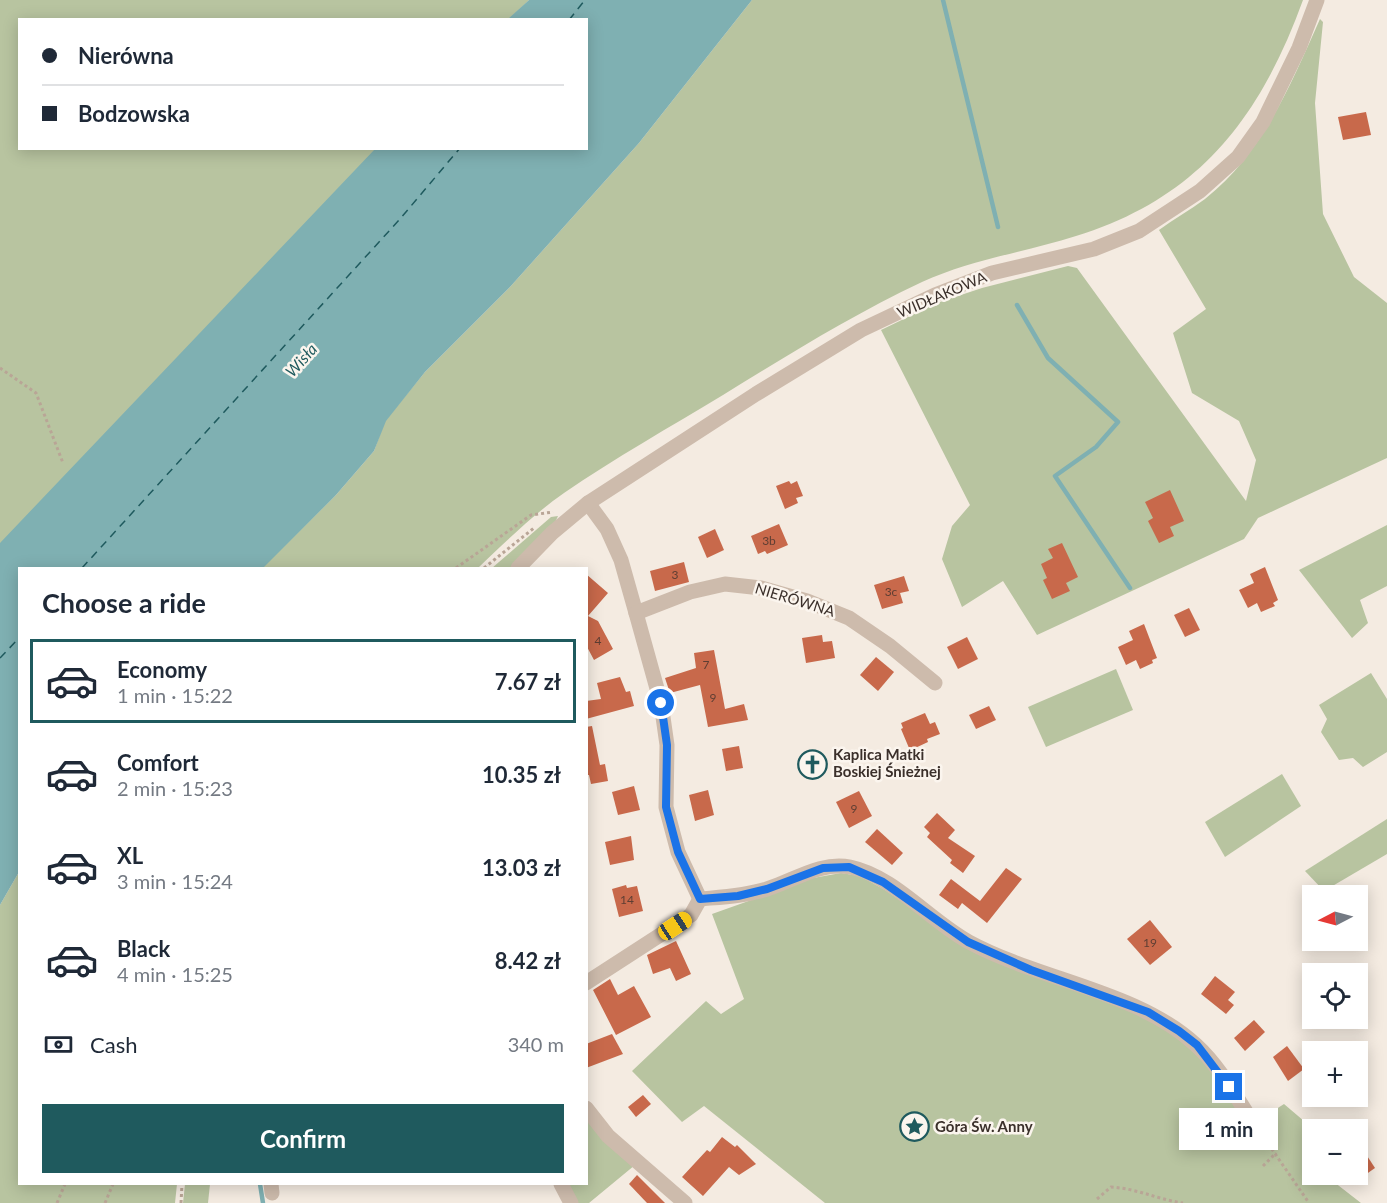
<!DOCTYPE html>
<html lang="en">
<head>
<meta charset="utf-8">
<style>
  :root { --surface:#fff; --page:#f6f6f7; --text:#1f2937; --muted:#747a83; --line:#e0e1e3; --accent:#1f5a5e }
  body { margin:0; font-family:Lato,sans-serif; background:var(--page); color:var(--text); height:100vh; display:flex; flex-direction:column; font-size:22px; white-space:nowrap }
  * { box-sizing:border-box; margin:0 }
  p { font-size:20px; color:var(--muted) }
  .icon { flex:none; width:33px; height:33px; fill:none; stroke:currentColor; stroke-width:2; stroke-linecap:round; stroke-linejoin:round }
  .map { position:relative; flex:1; overflow:hidden }
  .side { position:absolute; left:18px; top:567px; width:570px; height:618px; display:flex; flex-direction:column; background:var(--surface); border-radius:0px; box-shadow:0 3px 15px #0003 }
  .side>* { flex:none }
  .banner { position:absolute; left:18px; top:18px; width:570px; height:132px; border-radius:0px; box-shadow:0 3px 15px #0003; display:grid; align-content:center; height:132px; padding:0 24px; background:var(--surface) }
  .needle { width:39px; rotate:264deg }
  .controls { position:absolute; left:1302px; top:885px; display:grid; gap:12px }
  .controls a { display:grid; place-items:center; width:66px; height:66px; border-radius:0px; background:var(--surface); box-shadow:0 3px 15px #0003; font-size:30px }
  .end { position:absolute; width:27px; height:27px; margin:-14px; border:8px solid #1a73e8; background:#fff; box-shadow:0 0 0 3px #fff }
  .from { border-radius:50% }
  .bubble { position:absolute; height:42px; border-radius:0px; background:var(--surface); box-shadow:0 3px 15px #0003; font-size:20px; font-weight:700; line-height:42px; text-align:center }
  .car { position:absolute; width:18px; height:36px; margin:-18px -9px; border-radius:8px; box-shadow:0 0 4px 2px #0007; background:linear-gradient(#f5c518 24%,#345 0 40%,#f5c518 0 76%,#345 0 86%,#f5c518 0) }
  .banner b { display:flex; align-items:center; gap:21px; height:57px; font-size:22px }
  .banner b+b { border-top:2px solid var(--line) }
  .banner i { width:15px; height:15px; background:var(--text) }
  ul { padding:0; list-style:none }
  li { display:flex; align-items:center; gap:18px; height:84px; margin:0 12px 9px; padding:0 12px; border:3px solid transparent; border-radius:0px }
  li div { flex:1 }
  li b { display:block; font-size:22px }
  li em { font-style:normal; font-weight:700 }
  li.on { border-color:var(--accent) }
  li>.icon { width:54px; height:54px; stroke-width:1.5 }
  h2 { padding:0 24px; font-size:27px; line-height:72px }
  .pay { display:flex; align-items:center; gap:15px; height:66px; padding:0 24px; font-size:22px }
  .pay p { margin-inline-start:auto }
  .primary-button { display:flex; gap:12px; margin-top:auto; padding:12px 24px }
  .primary-button a { flex:1; height:69px; border-radius:0px; background:var(--accent); color:#fff; font-size:24px; font-weight:700; line-height:69px; text-align:center }
  .map>svg:first-child { display:block }
  .green { fill:#b8c4a0 }
  .water { fill:#7fb0b2 }
  .lines { fill:none; stroke-linecap:round; stroke-linejoin:round }
  .stream { stroke:#7fb0b2; stroke-width:4.5 }
  .ferry { stroke:#1f5a5e; stroke-width:1.5; stroke-dasharray:8 6; stroke-linecap:butt }
  .building { fill:#c8694b }
  .path { stroke:#b9a596; stroke-width:3; stroke-dasharray:3 3; stroke-linecap:butt }
  .minor { stroke:#cdbbac; stroke-width:15 }
  .route { stroke:#1a73e8; stroke-width:8 }
  .labels { text-anchor:middle; stroke-width:5; stroke-linejoin:round; paint-order:stroke }
  .number-label { font-size:12px; fill:#5e3e33 }
  .street-label { font-size:15px; fill:#3b302b; stroke:#fbf5ee }
  .poi-label { font-size:15px; font-weight:bold; fill:#3b302b; stroke:#fbf5ee; text-anchor:start }
  .water-label { font-size:16px; font-style:italic; fill:#1f5a5e; stroke:#fbf5ee }
</style>
</head>
<body>
<div class="map">
<svg width="1387" height="1203" viewBox="0 0 1387 1203">
  <rect width="100%" height="100%" fill="#f4ebe1"/>
  <g class="green">
    <polygon points="0,0 529,0 508,20 20,20 20,148 380,149 0,547"/>
    <path d="M752,0H1303C1260,118 1199,198 1076,236C1025,252 970,260 922,282C852,315 788,355 723,395C670,427 615,458 564,493C535,513 503,544 478,568H262L336,495L374,451L385,421L425,372L510,287L639,143Z"/>
    <path d="M1320,19L1323,22L1315,103L1323,214L1354,277L1387,303V458L1258,518L1244,539L1037,635L1003,581L962,607L942,559L952,526L970,505L881,330L937,303L982,288L1068,266L1077,268L1246,501L1256,460L1239,421L1192,393L1173,333L1206,309L1159,230C1174,219 1190,210 1205,199C1263,153 1291,84 1320,19Z"/>
    <polygon points="558,516 553,527 512,568 492,568 551,517"/>
    <polygon points="1387,525 1387,586 1360,600 1368,623 1352,638 1299,570"/>
    <polygon points="1116,669 1133,710 1046,747 1028,707"/>
    <polygon points="1371,673 1387,699 1387,752 1363,767 1353,758 1339,760 1321,732 1327,719 1319,705"/>
    <polygon points="1282,774 1301,806 1225,857 1205,822"/>
    <polygon points="1387,819 1387,854 1324,891 1305,871"/>
    <polygon points="19,872 20,1184 177,1184 175,1203 0,1203 0,905"/>
    <polygon points="841,873 860,876 885,890 958,940 1145,1016 1193,1048 1248,1120 1259,1120 1284,1104 1311,1127 1312,1174 1325,1175 1361,1203 825,1203 704,1106 682,1122 632,1071 706,1001 721,1014 744,999 712,914 813,878"/>
    <polygon points="587,1120 635,1165 589,1203 578,1203 568,1184 586,1184"/>
    <polygon points="185,1184 210,1184 208,1203 183,1203"/>
  </g>
  <polygon class="water" points="529,0 752,0 639,143 510,287 425,372 386,421 374,451 336,495 264,567 20,568 19,872 0,905 0,543 375,149 586,148 586,20 508,19"/>
  <g class="lines">
    <g class="stream">
      <polyline points="943,0 998,227"/>
      <polyline points="1017,305 1048,358 1118,422 1096,447 1055,476 1130,588"/>
      <polyline points="260,1184 263,1203"/>
    </g>
    <g class="ferry">
      <polyline points="569,20 585,0"/>
      <polyline points="82,568 400,219 460,148"/>
      <polyline points="0,658 20,637"/>
    </g>
  </g>
  <g class="building">
    <polygon points="1366,112 1371,135 1343,140 1338,117"/>
    <polygon points="789,481 791,484 797,481 803,496 796,498 798,503 785,509 776,486"/>
    <polygon points="1170,490 1184,521 1170,527 1174,536 1159,543 1148,521 1153,518 1145,502"/>
    <polygon points="779,524 788,545 767,554 765,551 758,554 751,536"/>
    <polygon points="715,529 724,550 707,558 698,537"/>
    <polygon points="1062,543 1078,577 1066,583 1070,591 1052,599 1043,580 1047,578 1041,564 1053,558 1048,549"/>
    <polygon points="684,562 689,582 655,591 650,571"/>
    <polygon points="1265,567 1278,600 1273,603 1275,606 1261,612 1257,603 1248,608 1239,590 1254,583 1250,574"/>
    <polygon points="586,574 608,593 588,616 598,621 613,649 594,660 586,645"/>
    <polygon points="904,576 909,591 900,593 903,603 882,609 874,585"/>
    <polygon points="1189,608 1200,630 1185,637 1174,615"/>
    <polygon points="1144,624 1157,658 1152,660 1153,663 1140,669 1136,660 1126,665 1118,647 1133,640 1129,631"/>
    <polygon points="822,635 823,642 832,641 835,658 806,663 802,638"/>
    <polygon points="967,637 978,659 958,669 947,647"/>
    <polygon points="714,650 725,709 744,704 748,720 708,727 700,685 670,693 665,678 696,668 694,653"/>
    <polygon points="876,657 894,672 878,691 860,675"/>
    <polygon points="620,677 626,692 630,691 634,706 586,719 586,701 601,699 597,683"/>
    <polygon points="989,706 996,720 976,729 969,715"/>
    <polygon points="925,713 930,724 935,722 940,734 927,739 928,742 913,749 909,748 901,729 903,728 901,723"/>
    <polygon points="592,726 600,765 605,764 608,781 591,784 589,775 586,775 586,727"/>
    <polygon points="739,746 743,768 726,771 722,749"/>
    <polygon points="634,786 640,810 618,815 612,792"/>
    <polygon points="708,790 714,815 695,821 689,795"/>
    <polygon points="859,791 872,816 849,828 836,802"/>
    <polygon points="937,813 955,830 948,838 975,856 963,873 950,863 952,860 927,837 930,833 924,827"/>
    <polygon points="877,829 903,853 892,865 865,842"/>
    <polygon points="631,836 634,860 610,865 605,842"/>
    <polygon points="1006,868 1022,879 987,923 962,903 958,909 939,895 951,879 980,901"/>
    <polygon points="626,885 627,888 637,886 643,911 619,917 612,889"/>
    <polygon points="1150,920 1172,947 1150,965 1127,939"/>
    <polygon points="676,941 691,974 676,981 670,968 653,974 647,955"/>
    <polygon points="1215,976 1235,992 1228,1000 1234,1005 1226,1014 1201,994"/>
    <polygon points="610,979 618,995 634,986 651,1017 616,1035 593,990"/>
    <polygon points="1254,1020 1265,1032 1245,1051 1234,1038"/>
    <polygon points="612,1034 623,1054 586,1068 586,1044"/>
    <polygon points="1287,1046 1304,1069 1288,1081 1273,1057"/>
    <polygon points="643,1095 651,1104 636,1117 628,1107"/>
    <polygon points="722,1137 735,1147 737,1145 756,1164 739,1175 729,1167 703,1196 682,1177 707,1150 710,1152"/>
    <polygon points="1358,1142 1375,1168 1365,1175 1358,1163"/>
    <polygon points="637,1175 665,1203 647,1203 629,1184"/>
  </g>
  <g class="lines">
    <g class="path">
      <polyline points="0,368 36,393 63,463"/>
      <polyline points="456,568 531,515 553,512"/>
      <polyline points="484,568 534,528"/>
      <polyline points="1258,1129 1309,1203"/>
      <polyline points="1263,1166 1276,1153"/>
      <path d="M1097,1199L1111,1187C1139,1189 1156,1199 1183,1203"/>
      <polyline points="57,1203 65,1184"/>
      <polyline points="105,1203 113,1184"/>
      <polyline points="181,1203 182,1184"/>
    </g>
    <g class="minor">
      <polyline points="588,503 607,529 621,560 636,613 661,703 667,745 666,807 678,852 700,899"/>
      <polyline points="518,568 552,533 588,503 756,394 861,330 935,295 992,273 1094,249 1139,231 1200,191 1238,157 1263,122 1299,48 1317,0"/>
      <polyline points="636,613 690,592 725,584 761,588 807,601 849,618 890,646 935,683"/>
      <path d="M700,899C722,897 745,896 767,889C793,881 821,861 850,867C894,876 930,921 969,942C1039,980 1138,991 1196,1045C1218,1065 1234,1093 1250,1118"/>
      <polyline points="586,983 691,915 700,899"/>
      <polyline points="586,1108 608,1136 685,1203"/>
      <polyline points="271,1184 272,1193"/>
      <polyline points="561,1184 571,1203"/>
    </g>
  </g>
  <g class="lines">
    <polyline class="route" points="661,703 667,745 666,807 678,852 700,899 738,896 767,889 823,868 849,867 883,882 968,942 1031,970 1148,1012 1179,1031 1197,1045 1229,1087"/>
  </g>
  <defs>
    <symbol id="church-ring" viewBox="-11 -11 22 22"><circle r="9.5" fill="#fbf5ee" stroke="#1f5a5e" stroke-width="1.5"/><path d="M-1.2-6h2.4v3.5h3.3v2.4h-3.3V6h-2.4V-.1h-3.3v-2.4h3.3Z" fill="#1f5a5e"/></symbol>
    <symbol id="sight-ring" viewBox="-11 -11 22 22"><circle r="9.5" fill="#fbf5ee" stroke="#1f5a5e" stroke-width="1.5"/><path d="M0-6L1.8-2.2L6-1.7L2.9 1.2L3.7 5.4L0 3.3L-3.7 5.4L-2.9 1.2L-6-1.7L-1.8-2.2Z" fill="#1f5a5e"/></symbol>
  </defs>
  <g fill-rule="evenodd">
    <use href="#church-ring" x="796" y="748" width="33" height="33"/>
    <use href="#sight-ring" x="898" y="1110" width="33" height="33"/>
  </g>
  <g class="labels">
    <g class="number-label">
      <text x="769" y="545">3b</text>
      <text x="675" y="579">3</text>
      <text x="891" y="596">3c</text>
      <text x="598" y="645">4</text>
      <text x="706" y="669">7</text>
      <text x="713" y="702">9</text>
      <text x="854" y="813">9</text>
      <text x="627" y="904">14</text>
      <text x="1150" y="947">19</text>
    </g>
    <g class="street-label">
      <text transform="translate(942 295) rotate(-23)" y="5">WIDŁAKOWA</text>
      <text transform="translate(795 600) rotate(17)" y="5">NIERÓWNA</text>
    </g>
    <g class="poi-label">
      <text x="833" y="760">Kaplica Matki<tspan x="833" dy="17">Boskiej Śnieżnej</tspan></text>
      <text x="935" y="1132">Góra Św. Anny</text>
    </g>
    <g class="water-label">
      <text transform="translate(301 360) rotate(-48)" y="6">Wisła</text>
    </g>
  </g>
</svg>
<div class="controls">
<a><svg class="needle" viewBox="-14 -14 28 28"><path d="M0-13l5 13h-10z" fill="#e53935"/><path d="M0 13l5-13h-10z" fill="#747a83"/></svg></a>
<a><svg class="icon" aria-label="locate" viewBox="0 0 24 24"><circle cx="12" cy="12" r="6"/><path d="M12 2v4M12 18v4M2 12h4M18 12h4"/></svg></a>
<a>+</a>
<a>−</a>
</div>
<i class="end from" style="left:661px;top:703px"></i>
<i class="end" style="left:1229px;top:1087px"></i>
<div class="bubble" style="left:1179px;top:1108px;width:99px">1 min</div>
<i class="car" style="left:675px;top:926px;rotate:57deg"></i>
<div class="banner">
<b><i class="from"></i>Nierówna</b>
<b><i></i>Bodzowska</b>
</div>
<section class="side">
<h2>Choose a ride</h2>
<ul>
<li class="on"><svg class="icon" aria-label="car" viewBox="0 0 24 24"><path d="M5 17H2v-5l4-1 3-4h7l3 4 3 1v5h-3M9 17h6M6 11h13"/><circle cx="7" cy="17" r="2"/><circle cx="17" cy="17" r="2"/></svg><div><b>Economy</b><p>1 min · 15:22</p></div><em>7.67 zł</em></li>
<li><svg class="icon" aria-label="car" viewBox="0 0 24 24"><path d="M5 17H2v-5l4-1 3-4h7l3 4 3 1v5h-3M9 17h6M6 11h13"/><circle cx="7" cy="17" r="2"/><circle cx="17" cy="17" r="2"/></svg><div><b>Comfort</b><p>2 min · 15:23</p></div><em>10.35 zł</em></li>
<li><svg class="icon" aria-label="car" viewBox="0 0 24 24"><path d="M5 17H2v-5l4-1 3-4h7l3 4 3 1v5h-3M9 17h6M6 11h13"/><circle cx="7" cy="17" r="2"/><circle cx="17" cy="17" r="2"/></svg><div><b>XL</b><p>3 min · 15:24</p></div><em>13.03 zł</em></li>
<li><svg class="icon" aria-label="car" viewBox="0 0 24 24"><path d="M5 17H2v-5l4-1 3-4h7l3 4 3 1v5h-3M9 17h6M6 11h13"/><circle cx="7" cy="17" r="2"/><circle cx="17" cy="17" r="2"/></svg><div><b>Black</b><p>4 min · 15:25</p></div><em>8.42 zł</em></li>
</ul>
<div class="pay"><svg class="icon" aria-label="cash" viewBox="0 0 24 24"><path d="M3 7h18v10H3z"/><circle cx="12" cy="12" r="2"/></svg>Cash<p>340 m</p></div>
<div class="primary-button"><a>Confirm</a></div>
</section>
</div>
</body>
</html>
